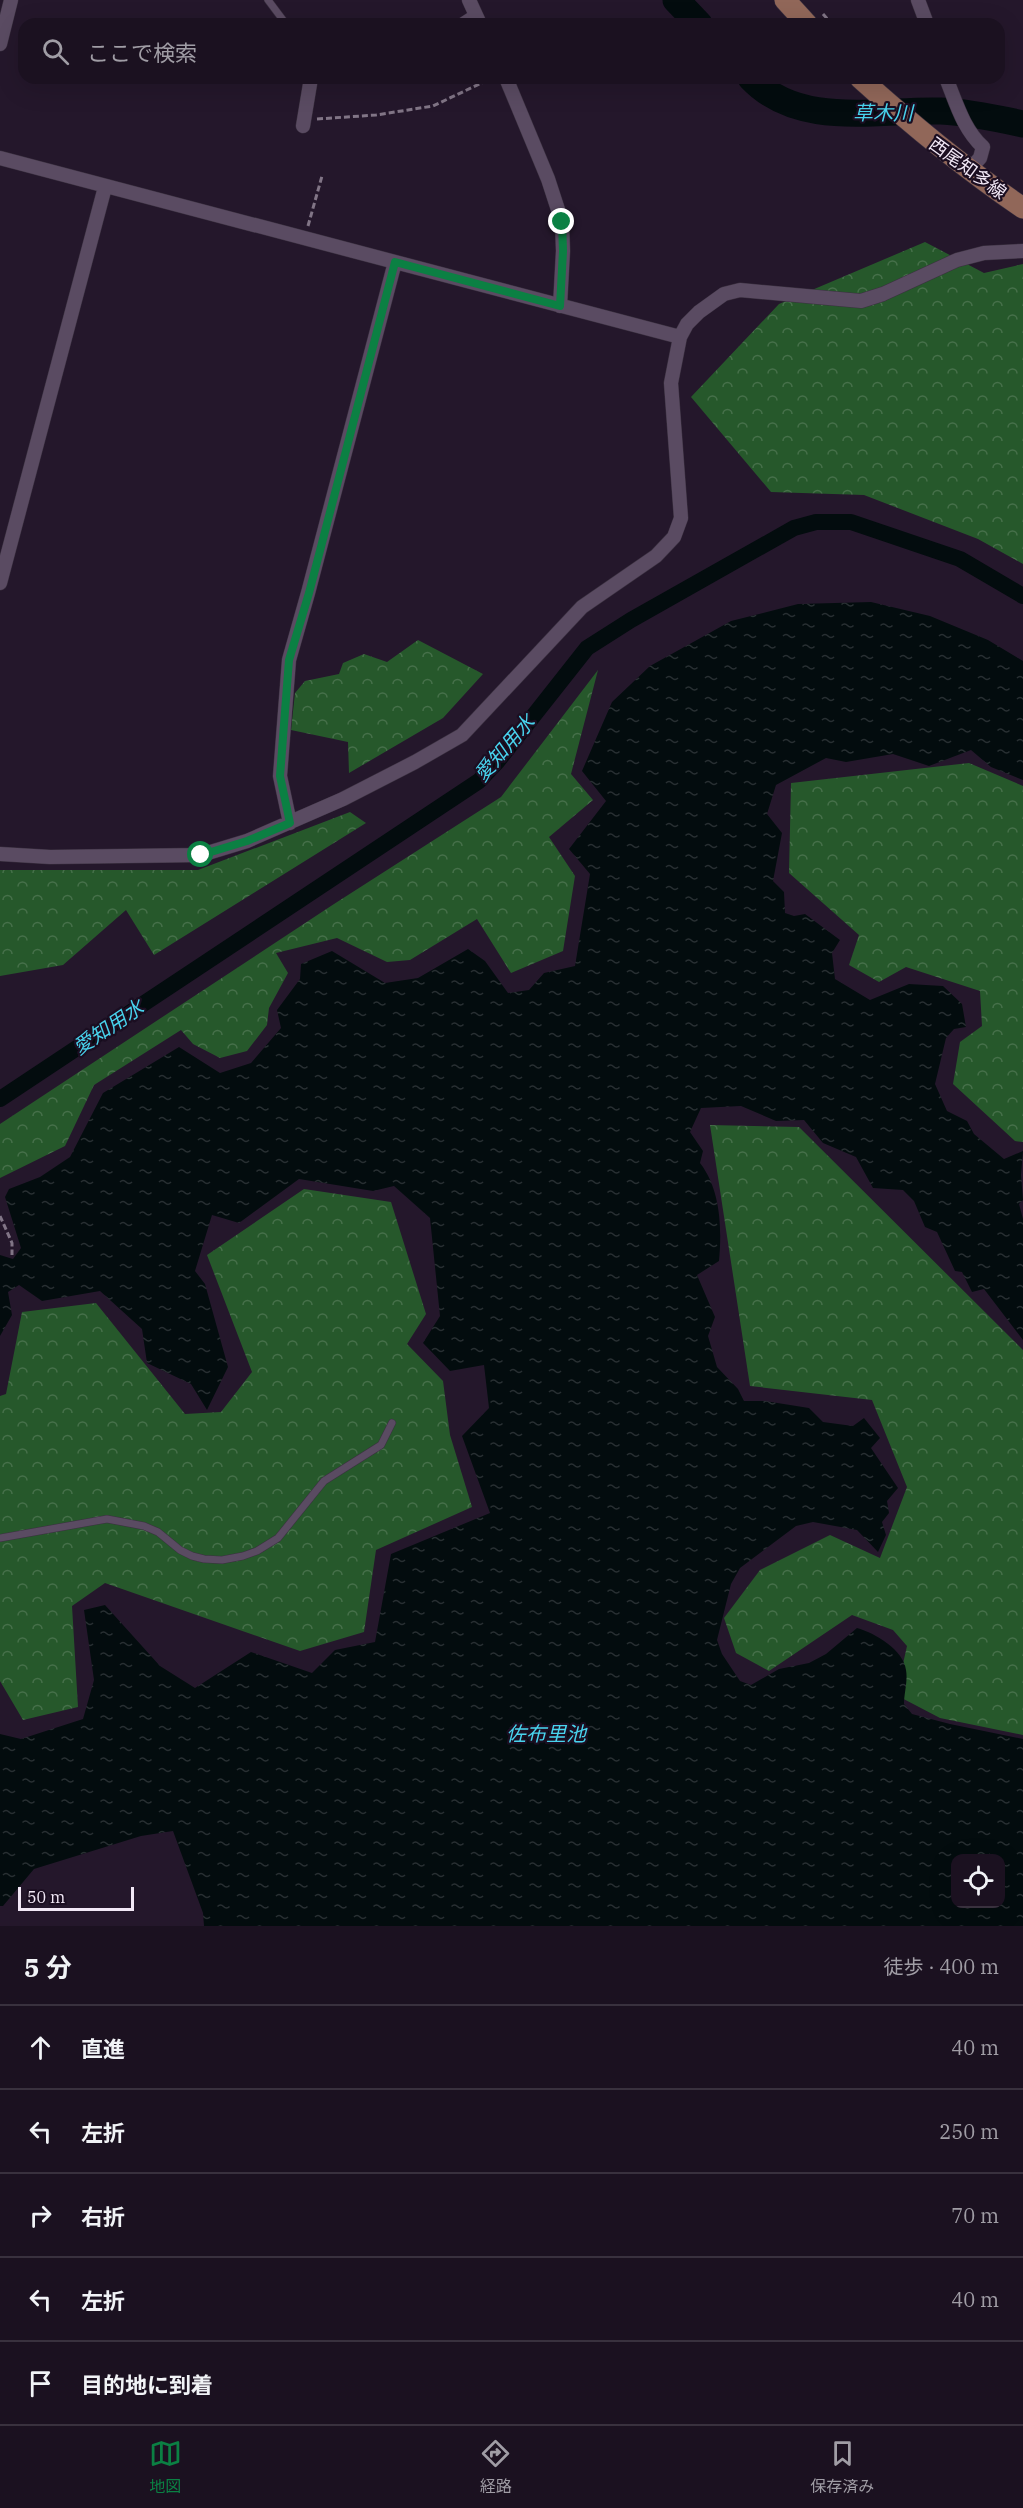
<!DOCTYPE html>
<html lang="ja">
<meta charset="utf-8">
<style>
:root{--surface:#1b1120;--page:#281f2d;--text:#f1f3f6;--muted:#a09da5;--line:#39313e;--accent:#0b8043}
body{margin:0;font-family:"IBM Plex Serif","Noto Sans JP",serif;background:var(--page);color:var(--text)}
.controls{position:absolute;right:18px;bottom:18px;display:grid;overflow:hidden;border-radius:12px;box-shadow:0 6px 24px #0002}
.controls button{width:54px;height:54px;display:grid;place-items:center;padding:0;border:0;border-bottom:2px solid var(--line);background:var(--surface);color:var(--text);font:30px sans-serif}
.scale{position:absolute;left:18px;bottom:15px;width:116px;box-sizing:border-box;padding-left:6px;border:3px solid #f2e8f6;border-top:0;font-size:16px;line-height:21px;white-space:nowrap;color:#f2e8f6;-webkit-text-stroke:4px #1b0e21;paint-order:stroke}
.stop{position:absolute;width:18px;height:18px;margin:-14px;border:4px solid #0b8043;border-radius:50%;background:#fff}
.stop.end{background:#0b8043;border-color:#fff;box-shadow:0 2px 6px #0008}
.list{margin:0;padding:0;list-style:none}
h2{display:flex;justify-content:space-between;align-items:center;height:78px;margin:0;padding:0 24px;font-size:26px}
h2 small{font-size:20px;font-weight:400;color:var(--muted)}
.list li{display:grid;grid-template-columns:39px 1fr auto;gap:18px;align-items:center;box-sizing:border-box;height:84px;padding:0 24px;border-top:2px solid var(--line)}
.list b{display:block;font-size:22px;white-space:nowrap}
.list em{font-size:20px;font-style:normal;color:var(--muted)}
.icon{flex:none;width:33px;height:33px;fill:none;stroke:currentColor;stroke-width:2;stroke-linecap:round;stroke-linejoin:round}
.map{position:relative;flex:none;width:1023px;height:1926px;overflow:hidden}
.search{position:absolute;background:var(--surface);box-shadow:0 6px 24px #0002;left:18px;right:18px;top:18px;height:66px;display:flex;align-items:center;gap:15px;box-sizing:border-box;padding:0 21px;border-radius:18px;color:var(--muted);font-size:22px}
.sheet{height:498px;background:var(--surface)}
nav{display:flex;justify-content:space-around;align-items:center;box-sizing:border-box;height:84px;border-top:2px solid var(--line);background:var(--surface);font-size:16px;color:var(--muted)}
nav a{display:grid;justify-items:center;gap:3px}
nav .on{color:var(--accent)}
.map>svg:first-child{display:block}
</style>
<div class="map">
<svg width="1023" height="1926" viewBox="0 0 1023 1926">
<defs>
<pattern id="forest-crowns" width="20" height="18" patternUnits="userSpaceOnUse" patternTransform="scale(1.5)"><rect width="20" height="18" fill="#26582b"/><path d="M2 6a3 3 0 1 1 6 0M12 15a3 3 0 1 1 6 0" fill="none" stroke="#46704a"/></pattern>
<pattern id="water-ripples" width="26" height="14" patternUnits="userSpaceOnUse" patternTransform="scale(1.5)"><rect width="26" height="14" fill="#030c0e"/><path d="M2 4q2-2 4 0t4 0M15 11q2-2 4 0t4 0" fill="none" stroke="#282f32"/></pattern>
</defs>
<rect width="100%" height="100%" fill="#24172b"/>
<path fill="url(#forest-crowns)" d="M925 242 984 273 1023 264V564L978 539 864 495 771 492 691 397 779 304Z
M418 640 483 674 443 718 349 773 348 742 291 730 295 693 305 681 339 674 343 663 364 654 387 662Z
M598 670 571 774 593 800 549 837 575 876 563 951 511 973 477 919 410 960 387 962 337 938 276 953 288 973 269 1008 267 1025 247 1051 220 1058 193 1044 181 1030 94 1085 65 1146 0 1178V1124L334 904 501 797Z
M969 763 1023 786V1142L1015 1141 953 1084 960 1042 982 1026 980 991 906 967 879 982 849 965 859 935 789 873 791 783Z
M350 812 366 823 154 955 126 910 63 965 0 976V870H198Z
M710 1125 799 1127 1023 1350V1735L940 1718 896 1695 907 1646 893 1630 852 1615 769 1671 736 1653 724 1618 760 1570 830 1535 880 1558 907 1487 872 1400 750 1386Z
M304 1189 391 1202 426 1314 407 1344 443 1381 450 1435 472 1507 376 1550 364 1632 300 1651 105 1583 72 1606 78 1707 23 1720 0 1681V1396L6 1394 22 1312 96 1303 185 1414 221 1412 252 1372 207 1255Z"/>
<path fill="url(#water-ripples)" fill-rule="evenodd" d="M871 602 930 616 988 640 1023 661V780L991 767 971 750 929 766 893 754 846 762 826 758 776 785 767 814 782 833 773 881 784 892 785 913 794 916 805 914 840 940 832 953 835 979 870 1000 909 984 943 986 962 1004 966 1027 954 1029 946 1038 935 1084 947 1111 967 1121 974 1134 1004 1159 1023 1151 1021 1175 1023 1200 1019 1204 1023 1219V1340L984 1289 972 1292 962 1272 955 1271 937 1232 925 1227 914 1201 903 1190 873 1188 856 1157 823 1143 804 1120 776 1121 741 1106 701 1108 690 1132 703 1151 700 1163C721 1190 722 1229 719 1261L697 1275 715 1317 708 1336 717 1367 738 1389 744 1401H765L809 1408 823 1422 853 1426 864 1418 880 1438 871 1448 898 1488 887 1501 889 1513 882 1522 886 1535 878 1552 857 1530 813 1522 796 1526 740 1568 731 1584 717 1640 722 1654 740 1681 751 1685 779 1669 809 1663 826 1654 857 1628C875 1633 904 1650 906 1670 908 1681 904 1694 904 1704L912 1714 950 1724 1023 1739V1926H204L203 1913 173 1831 141 1836 34 1869 3 1906H0V1734L21 1739 83 1719 94 1680 84 1610 105 1605 160 1666 195 1688 251 1652 312 1673 335 1650 375 1642 391 1554 490 1513 462 1436 489 1408 484 1365 450 1371 423 1343 440 1316 430 1218 394 1186 373 1191 299 1179 239 1223 212 1215 195 1271 205 1284 228 1367 207 1410 191 1384 147 1363 142 1329 100 1291 42 1301 19 1285 8 1292 12 1315 0 1336V1255L13 1259 21 1248 5 1197 9 1189 40 1177 70 1157 103 1093 179 1047 220 1073 251 1063 281 1028 277 1010 300 979 301 964 332 951 385 983 418 978 468 949 485 961 508 993 529 990 544 973 575 966 590 874 569 849 606 801 582 771 612 702 650 666 731 621 798 604ZM956 1858H1000V1904H956Z"/>
<g fill="none" stroke-linecap="round" stroke-linejoin="round">
<path stroke="#030c0e" stroke-width="16" d="M0 1099 479 781 497 762 587 648 631 620 794 528 816 522H851L960 559 1023 596"/>
<path stroke="#030c0e" stroke-width="27" d="M676 0 699 24
M751 78C799 129 879 109 941 111 968 112 996 118 1023 124"/>
<defs>
<path id="service" d="M268 0 286 24
M457 24 474 13
M0 1538 107 1519 144 1526 158 1532 180 1550 192 1556 204 1559 222 1560 243 1556 257 1551 278 1538 324 1481 381 1445 392 1423"/>
<path id="minor" d="M469 0 480 24
M918 0 927 24
M0 44 11 0
M506 78 548 179 562 222 563 251 560 306
M946 78C956 102 963 129 983 147L980 158 968 171
M303 126 311 78
M0 158 680 337
M0 583 105 187
M290 823 280 776 289 660 308 593 395 262
M0 854 50 857 201 855 247 841 343 799 415 762 462 735 582 607 656 556 674 537 681 518 671 383 680 337 687 324 699 312 724 294 740 290 861 301 883 294 957 260 984 253 1023 251"/>
<path id="primary" d="M785 0 807 24
M860 78C913 126 964 168 1023 208"/>
</defs>
<use href="#service" stroke="#3b3140" stroke-width="8"/>
<use href="#minor" stroke="#3b3140" stroke-width="15"/>
<use href="#primary" stroke="#3b3140" stroke-width="22"/>
<path stroke="#817586" stroke-width="3" stroke-dasharray="6 3" stroke-linecap="butt" d="M823 14 832 24
M317 119 376 115 433 106 492 78
M308 226 322 176
M0 1216 12 1243V1255"/>
<use href="#service" stroke="#5a4b62" stroke-width="7"/>
<use href="#minor" stroke="#5a4b62" stroke-width="14"/>
<use href="#primary" stroke="#916759" stroke-width="21"/>
</g>
<g fill="none" stroke-linecap="round" stroke-linejoin="round">
<path stroke="#0b8043" stroke-width="8" d="M201 855 247 841 290 823 280 776 289 660 309 593 395 262 560 306 563 251 562 222"/>
</g>
<g text-anchor="middle" dominant-baseline="central" stroke-width="4.5" stroke-linejoin="round" paint-order="stroke">
<g font-size="18" fill="#f2e8f6" stroke="#1b0e21">
<text transform="translate(968 168) rotate(36)">西尾知多線</text>
</g>
<g font-size="20" font-style="italic" fill="#48d3ed" stroke="#1b0e21">
<text x="883" y="112">草木川</text>
<text transform="translate(504 748) rotate(-49)">愛知用水</text>
<text transform="translate(108 1027) rotate(-34)">愛知用水</text>
<text x="546" y="1733">佐布里池</text>
</g>
</g>
</svg>
<div class="controls">
<button><svg class="icon" aria-label="locate" viewBox="0 0 24 24"><circle cx="12" cy="12" r="6"/><path d="M12 2v4M12 18v4M2 12h4M18 12h4"/></svg></button>
</div>
<div class="scale">50 m</div>
<div class="stop" style="left:201px;top:855px"></div>
<div class="stop end" style="left:562px;top:222px"></div>
<div class="search"><svg class="icon" aria-label="search" viewBox="0 0 24 24"><circle cx="10" cy="10" r="6"/><path d="M15 15l6 6"/></svg>ここで検索</div>
</div>
<section class="sheet">
<h2>5 分<small>徒歩 · 400 m</small></h2>
<ul class="list">
<li><svg class="icon" aria-label="ahead" viewBox="0 0 24 24"><path d="M12 20V5M6 11l6-6 6 6"/></svg><div><b>直進</b></div><em>40 m</em></li>
<li><svg class="icon" aria-label="left" viewBox="0 0 24 24"><path d="M17 20v-9H6M10 6l-5 5 5 5"/></svg><div><b>左折</b></div><em>250 m</em></li>
<li><svg class="icon" aria-label="right" viewBox="0 0 24 24"><path d="M7 20v-9h11M14 6l5 5-5 5"/></svg><div><b>右折</b></div><em>70 m</em></li>
<li><svg class="icon" aria-label="left" viewBox="0 0 24 24"><path d="M17 20v-9H6M10 6l-5 5 5 5"/></svg><div><b>左折</b></div><em>40 m</em></li>
<li><svg class="icon" aria-label="arrive" viewBox="0 0 24 24"><path d="M6 21V4h12l-3 4 3 4H6"/></svg><div><b>目的地に到着</b></div></li>
</ul>
</section>
<nav>
<a class="on"><svg class="icon" aria-label="map" viewBox="0 0 24 24"><path d="M3 6l6-2 6 2 6-2v14l-6 2-6-2-6 2zM9 4v14M15 6v14"/></svg>地図</a>
<a><svg class="icon" aria-label="directions" viewBox="0 0 24 24"><path d="M12 3l9 9-9 9-9-9zM9 14v-3h6M13 9l2 2-2 2"/></svg>経路</a>
<a><svg class="icon" aria-label="saved" viewBox="0 0 24 24"><path d="M7 4h10v16l-5-4-5 4z"/></svg>保存済み</a>
</nav>
